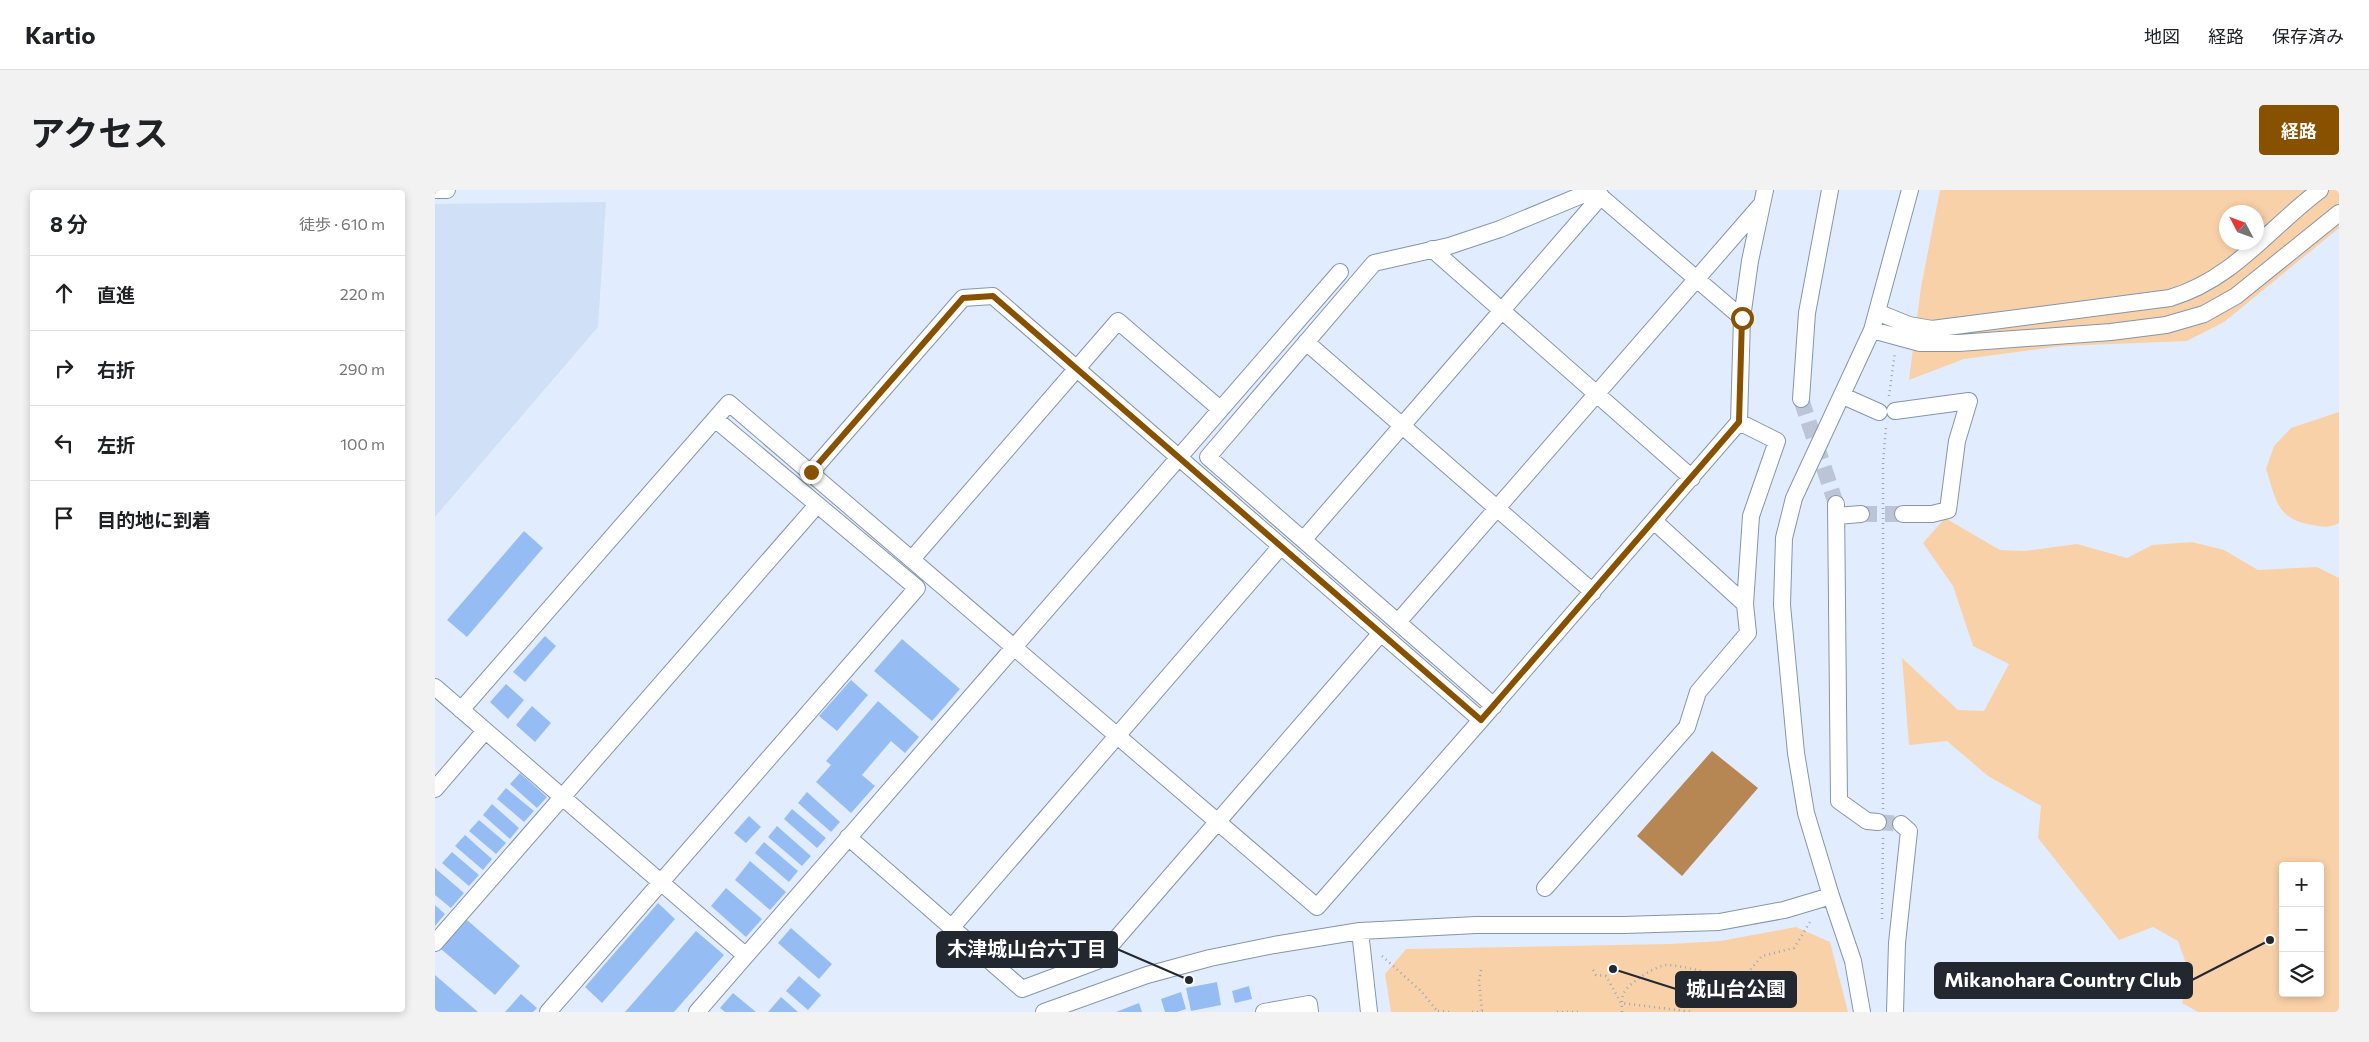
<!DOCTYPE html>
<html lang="ja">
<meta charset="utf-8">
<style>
:root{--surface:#fff;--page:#f2f2f2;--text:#202124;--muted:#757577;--line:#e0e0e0;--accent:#875100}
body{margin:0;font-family:Commissioner,"Noto Sans JP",sans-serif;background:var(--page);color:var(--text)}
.controls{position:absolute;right:15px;bottom:15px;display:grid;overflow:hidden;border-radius:5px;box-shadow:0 2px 8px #0003}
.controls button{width:45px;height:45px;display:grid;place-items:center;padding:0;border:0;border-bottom:1px solid var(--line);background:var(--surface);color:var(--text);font:25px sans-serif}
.compass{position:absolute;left:1784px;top:15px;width:45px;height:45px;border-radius:50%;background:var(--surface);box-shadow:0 2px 8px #0003;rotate:311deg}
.stop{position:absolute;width:15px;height:15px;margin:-11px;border:4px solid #875100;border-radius:50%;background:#fff}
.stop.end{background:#875100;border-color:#fff;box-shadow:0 1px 5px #0008}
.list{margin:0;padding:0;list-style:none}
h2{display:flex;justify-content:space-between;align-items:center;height:65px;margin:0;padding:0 20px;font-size:21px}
h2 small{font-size:16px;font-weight:400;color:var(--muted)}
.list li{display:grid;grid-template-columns:32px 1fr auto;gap:15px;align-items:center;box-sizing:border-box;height:75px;padding:0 20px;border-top:1px solid var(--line)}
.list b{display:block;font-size:19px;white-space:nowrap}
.list em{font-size:16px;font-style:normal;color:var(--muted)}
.icon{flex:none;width:28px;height:28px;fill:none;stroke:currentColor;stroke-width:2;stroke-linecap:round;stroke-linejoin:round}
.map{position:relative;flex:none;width:1904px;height:822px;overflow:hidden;border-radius:5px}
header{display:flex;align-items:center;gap:30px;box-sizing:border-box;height:70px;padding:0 25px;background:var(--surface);border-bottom:1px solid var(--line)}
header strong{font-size:24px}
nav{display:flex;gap:28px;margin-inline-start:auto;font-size:18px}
.intro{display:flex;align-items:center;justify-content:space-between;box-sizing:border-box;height:120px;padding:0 30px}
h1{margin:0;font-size:35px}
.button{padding:12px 22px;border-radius:5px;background:var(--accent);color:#fff;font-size:18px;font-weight:700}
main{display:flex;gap:30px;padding:0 30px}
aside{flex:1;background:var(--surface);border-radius:5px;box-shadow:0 2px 8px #0003}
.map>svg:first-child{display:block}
</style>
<header>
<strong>Kartio</strong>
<nav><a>地図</a><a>経路</a><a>保存済み</a></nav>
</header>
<div class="intro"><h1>アクセス</h1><a class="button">経路</a></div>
<main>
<aside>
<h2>8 分<small>徒歩 · 610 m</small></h2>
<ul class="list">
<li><svg class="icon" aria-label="ahead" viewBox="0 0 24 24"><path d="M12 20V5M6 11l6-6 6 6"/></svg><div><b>直進</b></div><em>220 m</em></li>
<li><svg class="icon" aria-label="right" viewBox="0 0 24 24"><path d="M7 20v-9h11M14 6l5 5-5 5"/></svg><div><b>右折</b></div><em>290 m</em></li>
<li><svg class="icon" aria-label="left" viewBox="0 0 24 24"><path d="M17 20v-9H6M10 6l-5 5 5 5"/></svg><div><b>左折</b></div><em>100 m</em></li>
<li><svg class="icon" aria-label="arrive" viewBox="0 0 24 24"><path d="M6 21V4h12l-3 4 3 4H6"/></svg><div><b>目的地に到着</b></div></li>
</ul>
</aside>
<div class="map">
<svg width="1904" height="822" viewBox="0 0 1904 822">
<rect width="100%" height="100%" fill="#e1edff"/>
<path fill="#d0e0f7" d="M171 12 163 137 0 327V14Z"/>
<path fill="#f9d1a8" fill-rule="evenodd" d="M1505 0H1904V38L1789 132 1752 151 1628 156 1529 169 1474 190 1486 97ZM1792 22H1822V52H1792Z
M1904 222V333C1894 338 1889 337 1878 335 1842 330 1841 310 1831 279L1839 256 1856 238Z
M1510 328 1565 360 1589 361 1642 354 1692 368 1717 355 1757 352 1789 360 1823 380 1882 377 1904 388V822H1763L1747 813 1755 785 1743 751 1718 737 1684 750 1603 648 1606 616 1553 586 1512 551 1474 555 1467 468 1523 520 1549 521 1574 474 1538 456 1518 396 1488 353ZM1848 676H1885V803H1848Z
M1361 737 1395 752 1413 822H956L950 784 971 759 1236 754 1285 751Z"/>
<path fill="#b68653" d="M1277 561 1323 598 1247 686 1202 646Z"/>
<path fill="#95bdf4" d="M89 341 108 358 32 447 12 430Z
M110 446 121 456 90 492 78 482Z
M467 449 525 499 497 531 439 481Z
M416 490 433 505 402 541 384 526Z
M71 494 89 510 73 529 55 512Z
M443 511 484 547 470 563 456 551 427 585 440 596 416 623 381 592 396 575 391 571Z
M97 516 116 533 100 552 81 535Z
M85 583 112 607 102 618 75 594Z
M71 598 99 621 89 632 62 609Z
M372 602 405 632 396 642 363 613Z
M57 614 84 638 75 649 48 625Z
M357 619 391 648 382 658 349 629Z
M314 626 326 637 311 653 299 643Z
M44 630 71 653 61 664 34 641Z
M342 636 376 666 367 676 333 647Z
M30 645 57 669 48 680 20 656Z
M329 652 363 681 354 692 320 663Z
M17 662 44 685 34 696 7 673Z
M315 671 351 702 335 720 300 690Z
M0 678 29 703 16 718 0 705Z
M291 698 327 729 311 747 276 716Z
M223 713 240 729 167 813 150 797Z
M0 715 10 724 0 736Z
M32 730 85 776 60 805 6 759Z
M356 738 397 774 384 789 343 753Z
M261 741 289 765 239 822H190Z
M0 785 43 822H2L0 820Z
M364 786 386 805 373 820 351 801Z
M782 792 786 815 756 821 751 798Z
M814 796 817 809 800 813 797 801Z
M746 802 751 819 742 822H730L726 809Z
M298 803 321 822H290L285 818Z
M86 804 102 818 98 822H70Z
M346 807 363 822H333Z
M704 813 707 822H681Z"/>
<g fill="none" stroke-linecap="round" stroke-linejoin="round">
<path stroke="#bbc5d6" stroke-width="16" stroke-dasharray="16 8" stroke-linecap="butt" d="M1366 209 1401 314
M1426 324H1468
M1443 632 1466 634"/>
<defs>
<path id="minor" d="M0 0H12
M1158 0 1307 128
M997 59 1257 288
M1442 122 1474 135 1497 139 1735 108C1799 89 1834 38 1885 0
M1437 140 1485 153H1524L1676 142 1731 135 1769 124 1801 106 1904 23
M871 152 1158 402
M1408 206 1444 222
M1366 209 1372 123 1395 0
M1460 221 1534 211 1522 251 1513 320 1497 324H1468
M376 282 528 108 558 106 1046 530
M1401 314 1404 611 1432 631 1443 632
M1401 326 1426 324
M1219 331 1310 414 1316 326 1342 251 1304 232
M869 349 1166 6
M477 369 683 131 785 219
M963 432 1325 16
M0 497 310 765
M1059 516 773 267 939 73 1014 56 1065 39 1159 0
M26 520 294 213 882 717 1046 530 1304 232 1307 128 1315 71 1330 0
M0 599 50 541
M413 647 587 799 662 771 946 443
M1110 698 1252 537 1263 502 1313 443 1310 414
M517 737 846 356
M925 741 934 822
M0 753 382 315
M113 822 482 398 280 229
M262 822 905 82
M609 822 712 785 775 768 839 755 925 741 1041 735H1189L1284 732 1349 720 1396 706
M829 822 874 814 875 822
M1427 822 1418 771 1396 706 1371 623 1361 563 1347 415 1349 348 1359 308 1437 140 1475 0
M1460 822 1462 753 1474 641 1466 634"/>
</defs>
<use href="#minor" stroke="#8695a9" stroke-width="18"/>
<path stroke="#9ca5b4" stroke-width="2.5" stroke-dasharray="1 4" stroke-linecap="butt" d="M1454 206 1460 162
M1448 619V273L1451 237
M1447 729 1448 647
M947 766 986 801 1003 822
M1046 780 1044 791 1047 821
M1158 780 1161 785 1171 786 1186 813 1258 822
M1003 821 1014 822
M1037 822H1049
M1122 822H1143
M1187 822C1187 815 1186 809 1189 803 1193 793 1223 774 1233 775 1260 777 1281 788 1309 787L1327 766 1359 758 1375 732"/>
<use href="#minor" stroke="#fff" stroke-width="16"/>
</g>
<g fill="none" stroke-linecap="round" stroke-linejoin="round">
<path stroke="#875100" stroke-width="6" d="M376 282 528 108 558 106 1046 530 1304 232 1307 128"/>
</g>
<path fill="none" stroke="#222730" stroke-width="2" d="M754 790L682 759M1835 750L1757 790M1178 779L1241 799"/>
<g fill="#222730" stroke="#fff" stroke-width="2">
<circle cx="754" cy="790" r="5"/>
<circle cx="1835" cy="750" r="5"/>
<circle cx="1178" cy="779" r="5"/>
</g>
<g fill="#222730" stroke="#222730" stroke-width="2">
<rect x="502" y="742" width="180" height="35" rx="5"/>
<rect x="1500" y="773" width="257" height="35" rx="5"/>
<rect x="1241" y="782" width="120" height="35" rx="5"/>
</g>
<g font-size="20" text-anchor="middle" font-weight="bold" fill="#fff">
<text x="592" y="766">木津城山台六丁目</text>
<text x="1628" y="797">Mikanohara Country Club</text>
<text x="1301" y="806">城山台公園</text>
</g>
</svg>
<div class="controls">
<button>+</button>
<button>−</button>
<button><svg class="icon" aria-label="layers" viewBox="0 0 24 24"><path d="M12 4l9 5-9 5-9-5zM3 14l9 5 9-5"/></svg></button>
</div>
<svg class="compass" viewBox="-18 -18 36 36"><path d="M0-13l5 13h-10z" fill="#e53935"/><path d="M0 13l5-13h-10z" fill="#757577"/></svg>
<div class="stop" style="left:1307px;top:128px"></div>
<div class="stop end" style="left:376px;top:282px"></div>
</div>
</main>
